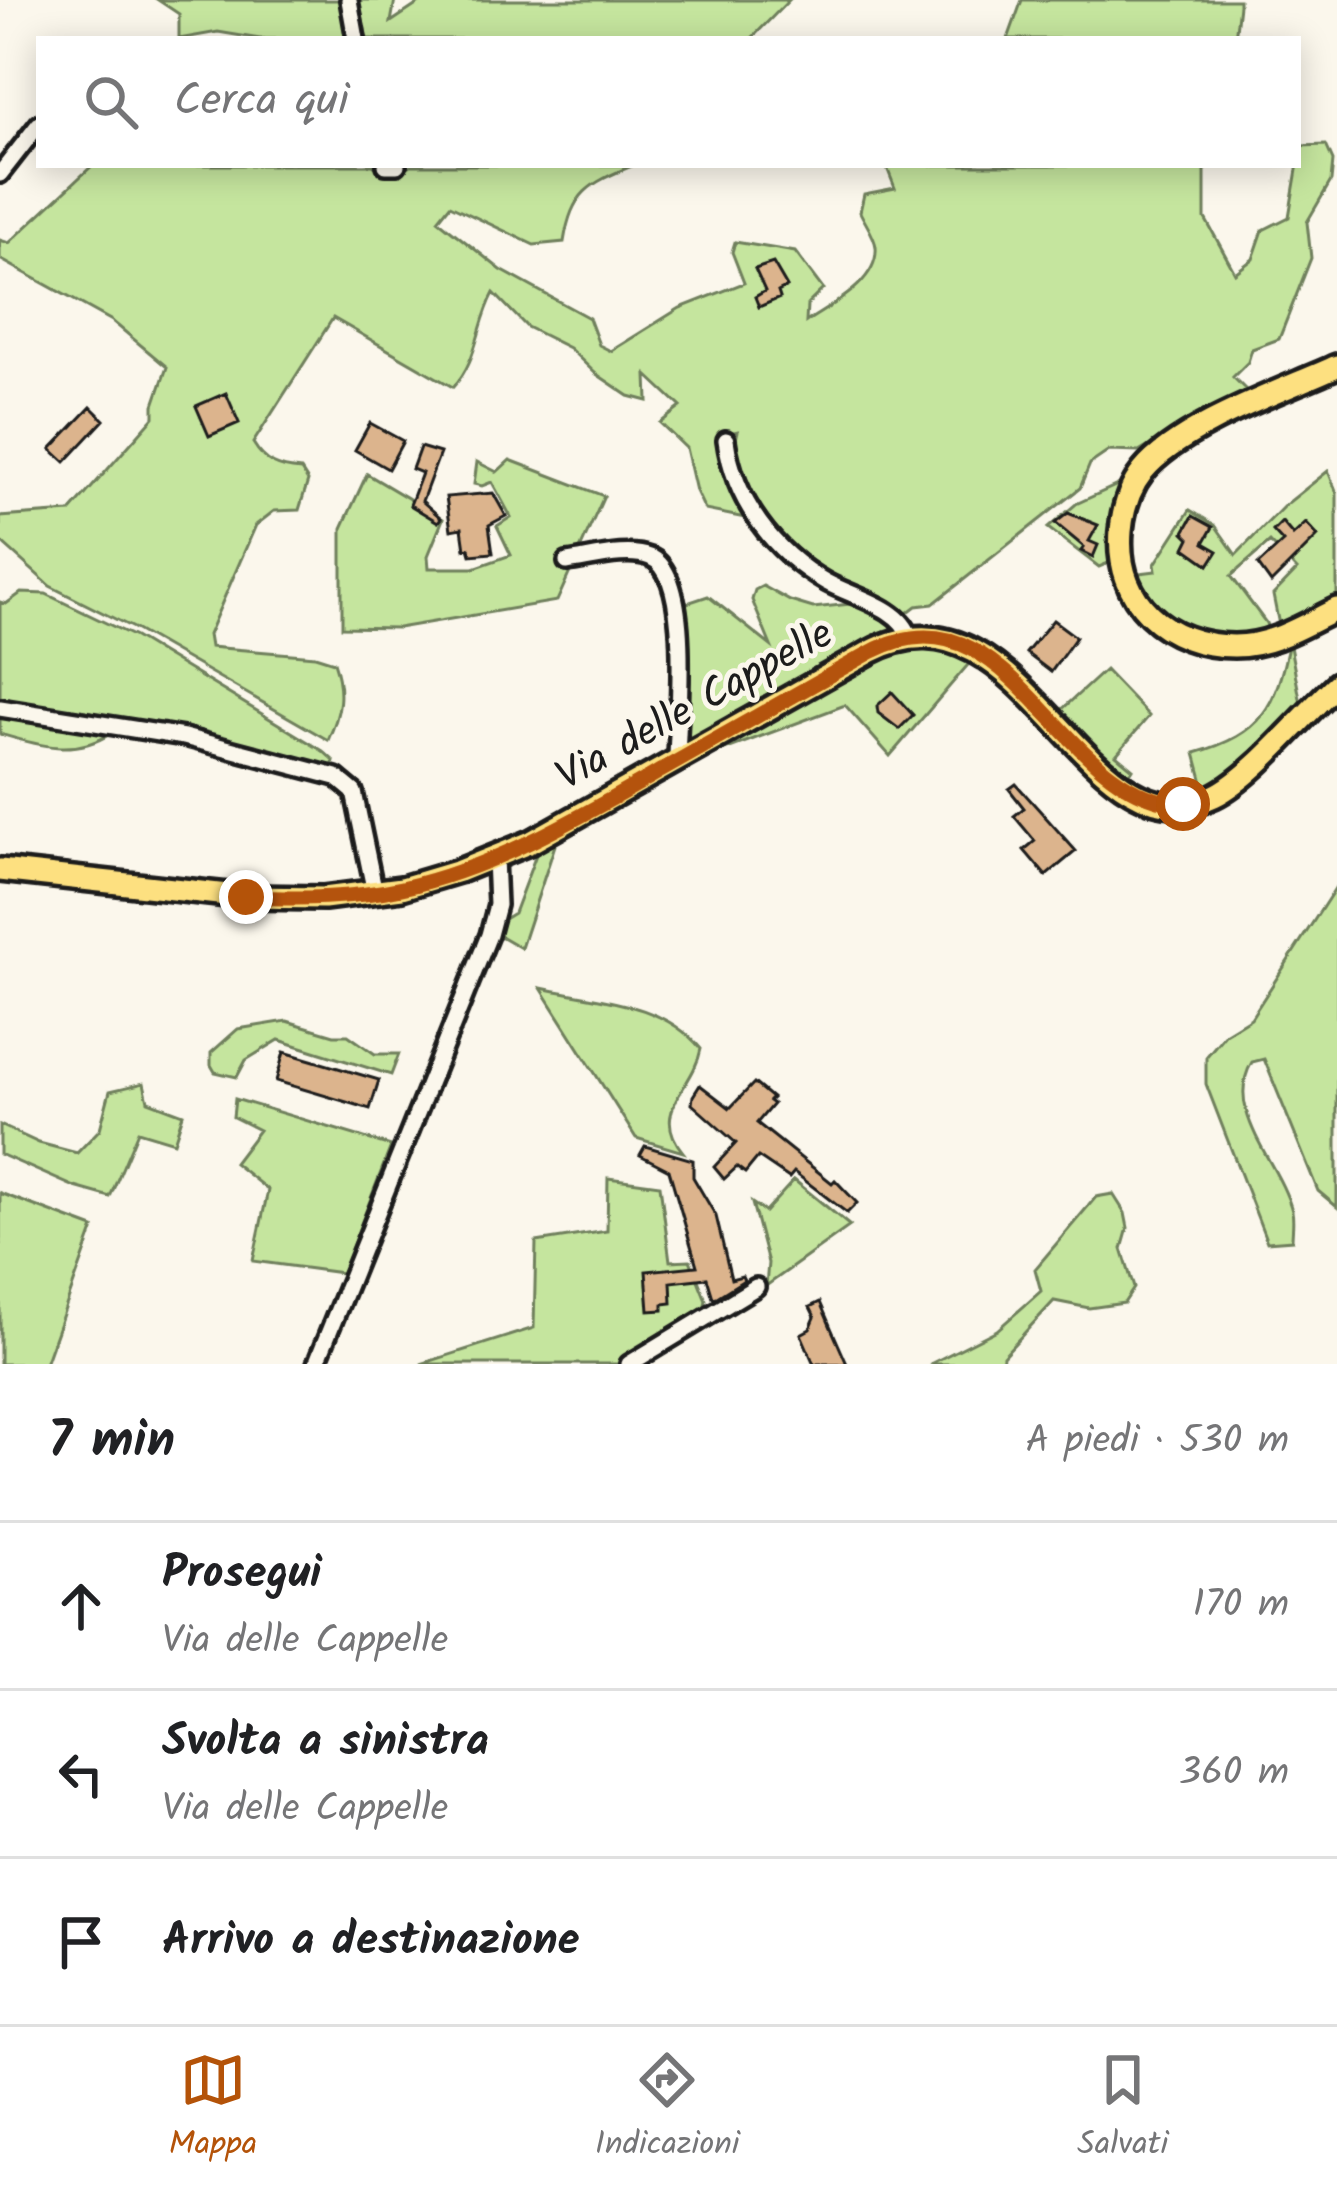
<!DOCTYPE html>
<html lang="it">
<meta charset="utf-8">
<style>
:root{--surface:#fff;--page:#f2f2f2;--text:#202124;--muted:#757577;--line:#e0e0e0;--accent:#b45309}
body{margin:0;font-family:Kalam,sans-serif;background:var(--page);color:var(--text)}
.stop{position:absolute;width:36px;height:36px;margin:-27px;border:9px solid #b45309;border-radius:50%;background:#fff}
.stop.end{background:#b45309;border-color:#fff;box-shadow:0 3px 12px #0008}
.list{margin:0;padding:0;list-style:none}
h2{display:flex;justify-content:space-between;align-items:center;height:156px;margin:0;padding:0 48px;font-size:51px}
h2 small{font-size:39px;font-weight:400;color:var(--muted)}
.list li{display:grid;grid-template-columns:78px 1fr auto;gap:36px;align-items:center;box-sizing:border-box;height:168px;padding:0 48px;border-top:3px solid var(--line)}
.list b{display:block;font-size:45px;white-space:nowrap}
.list p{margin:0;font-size:39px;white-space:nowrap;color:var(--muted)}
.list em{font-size:39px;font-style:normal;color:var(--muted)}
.icon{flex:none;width:66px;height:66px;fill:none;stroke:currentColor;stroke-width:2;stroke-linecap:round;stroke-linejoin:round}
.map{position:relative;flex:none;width:1337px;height:1364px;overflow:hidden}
.search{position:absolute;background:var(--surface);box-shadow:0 6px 30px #0003;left:36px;right:36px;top:36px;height:132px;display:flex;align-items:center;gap:30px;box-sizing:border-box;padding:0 42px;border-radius:0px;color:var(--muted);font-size:45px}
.sheet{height:660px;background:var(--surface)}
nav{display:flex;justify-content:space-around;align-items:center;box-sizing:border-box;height:168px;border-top:3px solid var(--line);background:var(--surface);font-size:33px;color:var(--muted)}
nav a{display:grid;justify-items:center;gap:6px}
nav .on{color:var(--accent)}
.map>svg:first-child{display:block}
</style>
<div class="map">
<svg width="1337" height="1364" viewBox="0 0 1337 1364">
<rect width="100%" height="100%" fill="#fbf7ec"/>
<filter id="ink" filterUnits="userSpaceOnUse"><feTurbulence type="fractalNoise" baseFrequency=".00833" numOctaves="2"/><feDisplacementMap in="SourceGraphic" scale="24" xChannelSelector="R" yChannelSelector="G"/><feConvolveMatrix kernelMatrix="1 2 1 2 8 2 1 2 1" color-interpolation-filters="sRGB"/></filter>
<g filter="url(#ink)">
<path fill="#c5e59e" stroke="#70805d" stroke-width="3" d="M158 0H341L347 39H260L218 32 179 39V14Z
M359 0H395L391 22 424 0H789L751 39H367Z
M1022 0H1239V5L1235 39H1008Z
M1326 145 1333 161 1331 181 1307 222 1311 258 1279 339 1252 349 1248 362 1233 377 1249 393 1173 431 1139 452 1109 451 1090 464 1080 488 933 604 916 606 903 616C832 578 782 562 746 485 737 465 731 453 738 431L721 435C719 469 730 492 750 519L705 510 696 491 686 448 660 423 681 407 647 375 648 401 629 396 595 373 569 348 527 327 494 293C477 324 478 361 453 387L333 318 253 443C265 463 278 468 301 470L308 481 299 510 274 511 256 525 208 635 210 647 315 656 334 662C344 691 341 712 328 740L133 628 50 586 0 541V517L70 512 154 417V405L167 367 112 321 0 259V240L9 243 93 165H373C386 176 398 177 411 165H634C588 184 572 192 564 242L534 245 450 205 438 220 501 270 589 318 599 345 611 351 680 308 744 283 732 252 735 242 795 252 823 289 807 305 806 322C831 305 879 282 876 247 875 236 865 223 860 212L864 194 895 188 886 165H1205V218L1235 273 1253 259 1263 230 1289 217 1301 146Z
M510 460 604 496 557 601 398 628 342 627V528L367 474 443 519 428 556 429 568H474L511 555 497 526 511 517 492 482 482 486 474 484 477 462 497 472Z
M1328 471 1337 493V603L1280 630 1273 595 1297 570 1270 542 1231 576 1266 623 1269 634C1234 643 1182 639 1155 612 1147 604 1141 588 1135 578L1140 573 1156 571 1155 564 1190 510 1215 525 1236 555 1284 506Z
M1122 483 1111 529V562L1099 567 1048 528 1076 504Z
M763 586 790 601 813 608 860 603 898 621 885 633 689 744 685 738 684 604 708 596 771 646 752 600 755 590Z
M21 593 46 594 135 637 323 751 334 761 332 767 143 723 0 702V602L6 604Z
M1289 641 1302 709 1244 765 1205 790 1195 753C1262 734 1276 707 1289 641Z
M915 647 973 659 890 756 845 705 711 755 881 659Z
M1105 670 1149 716 1116 755 1133 769 1128 777 1115 770 1058 713Z
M0 714 110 734C74 757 37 745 0 734Z
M556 842 521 948 497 934 501 921 514 913 537 852Z
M1337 885V1207L1318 1191 1264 1059 1252 1062C1223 1112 1279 1161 1292 1211 1294 1220 1292 1231 1292 1240L1267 1242 1206 1084V1057L1225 1034 1251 1018Z
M541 988C597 1000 663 1002 701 1049 693 1090 649 1110 683 1152L636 1138Z
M287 1021 334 1035H348L375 1054H399L391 1075 279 1040 246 1060 237 1077 215 1072 211 1065V1053L238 1029Z
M144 1083 148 1101 183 1114 174 1142 138 1131 110 1197 75 1187 0 1154V1125L39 1143 77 1153 100 1129 110 1091Z
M235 1099 391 1146 342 1273 253 1261 268 1190 234 1163 259 1130 233 1117Z
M608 1178 660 1185 670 1261 690 1260 706 1300 703 1314 620 1364H421L534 1328 536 1242 607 1231Z
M794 1180 850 1226 766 1286 768 1263 752 1203 765 1212Z
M0 1193 94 1228 45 1364H0Z
M1113 1194 1125 1213 1128 1228 1122 1249 1134 1288 1124 1303 1089 1308 1054 1301 1003 1356 1002 1364H930L997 1330 1041 1291 1035 1269 1096 1197Z"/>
<path fill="#dcb48d" stroke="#1c1c1c" stroke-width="3" d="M773 263 787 287 778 292 780 298 759 307 755 297 765 291 755 269Z
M226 393 239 423 209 436 196 406Z
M91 407 104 420 65 462 51 449Z
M370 423 403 441 388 469 355 450Z
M420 447 440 453 422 501 441 518 438 522 410 505 422 473 412 469Z
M493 493 506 516 489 525 493 553 471 555 469 548 465 549 462 528 451 530 446 497Z
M1068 513 1098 525 1089 541 1098 545 1093 557 1081 551 1084 547 1055 523Z
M1193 516 1213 527 1204 543 1218 551 1209 565 1185 548 1190 538 1184 532Z
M1282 522 1293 535 1306 523 1318 536 1271 583 1258 565 1283 542 1273 531Z
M1053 620 1076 637 1051 672 1026 653Z
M892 692 913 715 899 729 878 713 877 706Z
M1016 784 1076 851 1046 876 1024 850 1035 841 1014 816 1024 808 1009 789Z
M284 1052 379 1080 370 1109 276 1081Z
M754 1083 772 1098 769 1101 773 1104 757 1123 832 1183 835 1180 857 1203 847 1213 794 1172 789 1178 758 1157 745 1173 737 1167 724 1179 714 1167 736 1143 692 1104 693 1096 700 1085 730 1108Z
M645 1146 693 1160V1177L716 1216 731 1279 742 1276 744 1280 717 1297 713 1298 707 1278 671 1282 672 1303 663 1304V1310L649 1311 646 1271 697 1266 669 1170 640 1155Z
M820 1302 832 1330 847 1364H814L801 1334 810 1329 815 1317 810 1307Z"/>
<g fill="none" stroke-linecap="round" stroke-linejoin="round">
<defs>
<path id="minor" d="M349 0 356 39
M386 165H397
M0 174 39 124
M726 440C734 500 773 552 826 582 853 597 902 607 910 638
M567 562C591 559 627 548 650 557 694 574 677 721 677 762
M0 708 184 737 336 777 354 792 375 893
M316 1364 489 935 497 905 495 858
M629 1364 756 1287"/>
<path id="major" d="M1337 366C1282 391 1180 426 1143 471 1130 487 1123 510 1121 531 1115 601 1166 646 1234 646 1272 646 1304 625 1337 609
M0 870 246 897 324 898 402 888 459 871 531 842 870 652C1023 571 1084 859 1214 796 1253 777 1303 715 1337 684"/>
</defs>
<use href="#minor" stroke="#1c1c1c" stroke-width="24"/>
<use href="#major" stroke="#1c1c1c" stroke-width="30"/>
<use href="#minor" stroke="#fbf7ec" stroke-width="15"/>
<use href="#major" stroke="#fde080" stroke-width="21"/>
</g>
</g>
<g fill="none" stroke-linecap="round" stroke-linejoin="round" filter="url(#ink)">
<path stroke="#b45309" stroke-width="15" d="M246 897C299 899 351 899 402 888 496 867 580 817 662 770 731 731 801 691 871 652 1010 578 1059 800 1183 804"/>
</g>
<g text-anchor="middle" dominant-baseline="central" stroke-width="10" stroke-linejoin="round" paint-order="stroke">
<g font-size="42" fill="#1c1c1c" stroke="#fbf7ec">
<text transform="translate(695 706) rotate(-29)">Via delle Cappelle</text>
</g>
</g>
</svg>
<div class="stop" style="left:1183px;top:804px"></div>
<div class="stop end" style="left:246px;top:897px"></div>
<div class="search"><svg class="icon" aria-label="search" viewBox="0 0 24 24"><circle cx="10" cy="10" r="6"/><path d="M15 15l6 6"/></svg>Cerca qui</div>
</div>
<section class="sheet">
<h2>7 min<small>A piedi · 530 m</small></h2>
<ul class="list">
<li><svg class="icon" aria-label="ahead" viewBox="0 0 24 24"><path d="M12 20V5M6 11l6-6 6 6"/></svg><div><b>Prosegui</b><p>Via delle Cappelle</p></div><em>170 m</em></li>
<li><svg class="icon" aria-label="left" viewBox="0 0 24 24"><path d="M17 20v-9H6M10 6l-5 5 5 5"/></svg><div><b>Svolta a sinistra</b><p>Via delle Cappelle</p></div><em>360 m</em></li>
<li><svg class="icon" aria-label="arrive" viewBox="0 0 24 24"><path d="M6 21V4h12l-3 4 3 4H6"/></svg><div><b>Arrivo a destinazione</b></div></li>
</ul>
</section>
<nav>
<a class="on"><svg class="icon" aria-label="map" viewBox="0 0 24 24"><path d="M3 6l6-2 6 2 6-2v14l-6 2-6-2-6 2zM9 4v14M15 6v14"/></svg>Mappa</a>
<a><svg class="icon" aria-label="directions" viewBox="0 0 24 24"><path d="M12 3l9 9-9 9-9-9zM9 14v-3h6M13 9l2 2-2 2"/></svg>Indicazioni</a>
<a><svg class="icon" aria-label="saved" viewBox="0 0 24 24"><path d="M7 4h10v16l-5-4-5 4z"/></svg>Salvati</a>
</nav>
